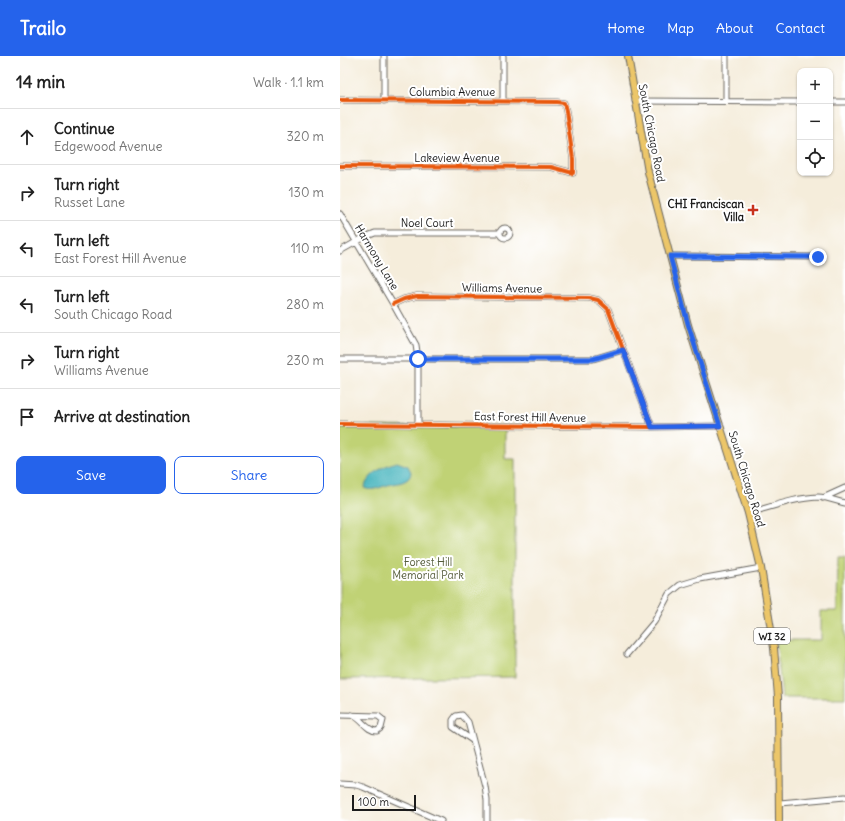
<!DOCTYPE html>
<meta charset="utf-8">
<style>
:root{--surface:#fff;--page:#f2f2f2;--text:#222;--muted:#767676;--line:#e0e0e0;--accent:#2563eb}
body{margin:0;font-family:Delius,sans-serif;background:var(--page);color:var(--text)}
.controls{position:absolute;right:12px;top:12px;display:grid;overflow:hidden;border-radius:8px;box-shadow:0 1px 3px #0004}
.controls button{width:36px;height:36px;display:grid;place-items:center;padding:0;border:0;border-bottom:1px solid var(--line);background:var(--surface);color:var(--text);font:20px sans-serif}
.scale{position:absolute;left:12px;bottom:10px;width:64px;box-sizing:border-box;padding-left:4px;border:2px solid #1c1c1c;border-top:0;font-size:11px;line-height:14px;white-space:nowrap;color:#1c1c1c;-webkit-text-stroke:3px #fff;paint-order:stroke}
.stop{position:absolute;width:12px;height:12px;margin:-9px;border:3px solid #2563eb;border-radius:50%;background:#fff}
.stop.end{background:#2563eb;border-color:#fff;box-shadow:0 1px 4px #0008}
.list{margin:0;padding:0;list-style:none}
h2{display:flex;justify-content:space-between;align-items:center;height:52px;margin:0;padding:0 16px;font-size:17px}
h2 small{font-size:13px;font-weight:400;color:var(--muted)}
.list li{display:grid;grid-template-columns:26px 1fr auto;gap:12px;align-items:center;box-sizing:border-box;height:56px;padding:0 16px;border-top:1px solid var(--line)}
.list b{display:block;font-size:15px;white-space:nowrap}
.list p{margin:0;font-size:13px;white-space:nowrap;color:var(--muted)}
.list em{font-size:13px;font-style:normal;color:var(--muted)}
.actions{display:flex;gap:8px;padding:12px 16px}
.actions a{flex:1;padding:9px 0;border:1px solid var(--accent);border-radius:8px;text-align:center;font-size:14px;color:var(--accent)}
.actions .main{background:var(--accent);color:#fff}
.icon{flex:none;width:22px;height:22px;fill:none;stroke:currentColor;stroke-width:2;stroke-linecap:round;stroke-linejoin:round}
.map{position:relative;flex:none;width:505px;height:765px;overflow:hidden}
header{display:flex;align-items:center;gap:24px;box-sizing:border-box;height:56px;padding:0 20px;background:var(--accent);color:#fff}
header strong{font-size:19px}
nav{display:flex;gap:22px;margin-inline-start:auto;font-size:14px}
main{display:flex}
aside{flex:1;background:var(--surface)}
.map>svg:first-child{display:block}
</style>
<header>
<strong>Trailo</strong>
<nav><a>Home</a><a>Map</a><a>About</a><a>Contact</a></nav>
</header>
<main>
<aside>
<h2>14 min<small>Walk · 1.1 km</small></h2>
<ul class="list">
<li><svg class="icon" aria-label="ahead" viewBox="0 0 24 24"><path d="M12 20V5M6 11l6-6 6 6"/></svg><div><b>Continue</b><p>Edgewood Avenue</p></div><em>320 m</em></li>
<li><svg class="icon" aria-label="right" viewBox="0 0 24 24"><path d="M7 20v-9h11M14 6l5 5-5 5"/></svg><div><b>Turn right</b><p>Russet Lane</p></div><em>130 m</em></li>
<li><svg class="icon" aria-label="left" viewBox="0 0 24 24"><path d="M17 20v-9H6M10 6l-5 5 5 5"/></svg><div><b>Turn left</b><p>East Forest Hill Avenue</p></div><em>110 m</em></li>
<li><svg class="icon" aria-label="left" viewBox="0 0 24 24"><path d="M17 20v-9H6M10 6l-5 5 5 5"/></svg><div><b>Turn left</b><p>South Chicago Road</p></div><em>280 m</em></li>
<li><svg class="icon" aria-label="right" viewBox="0 0 24 24"><path d="M7 20v-9h11M14 6l5 5-5 5"/></svg><div><b>Turn right</b><p>Williams Avenue</p></div><em>230 m</em></li>
<li><svg class="icon" aria-label="arrive" viewBox="0 0 24 24"><path d="M6 21V4h12l-3 4 3 4H6"/></svg><div><b>Arrive at destination</b></div></li>
</ul>
<div class="actions"><a class="main">Save</a><a>Share</a></div>
</aside>
<div class="map">
<svg width="505" height="765" viewBox="0 0 505 765">
<rect width="100%" height="100%" fill="#fff"/>
<filter id="ink" filterUnits="userSpaceOnUse"><feTurbulence type="fractalNoise" baseFrequency=".025" numOctaves="2"/><feDisplacementMap in="SourceGraphic" scale="8" xChannelSelector="R" yChannelSelector="G"/><feConvolveMatrix kernelMatrix="1 2 1 2 8 2 1 2 1" color-interpolation-filters="sRGB"/></filter>
<filter id="wash" filterUnits="userSpaceOnUse"><feTurbulence type="fractalNoise" baseFrequency=".012" numOctaves="4" result="noise"/><feDisplacementMap in="SourceGraphic" scale="16" xChannelSelector="R" yChannelSelector="G"/><feGaussianBlur stdDeviation="0.9" result="paint"/><feColorMatrix in="noise" values="0 0 0 0 0 0 0 0 0 0 0 0 0 0 0 0 0 1.4 0 .05"/><feComposite in="paint" operator="in"/></filter>
<g filter="url(#wash)">
<rect width="100%" height="100%" fill="#f5eddb"/>
<path fill="#c0d275" stroke="#6e7748" d="M0 370 165 371V403H175V621L0 623Z
M498 501H505V642H442L436 584H481V555H497Z"/>
<path fill="#44b4bd" stroke="#30686c" d="M57 406 68 410 71 416C71 427 56 427 48 429 40 431 32 436 24 432 28 419 44 409 57 406Z"/>
</g>
<g filter="url(#ink)">
<g fill="none" stroke-linecap="round" stroke-linejoin="round">
<defs>
<path id="minor" d="M0 44 217 46 224 47 226 55 233 103V117L211 111 0 110
M44 45V0
M163 45V0
M295 45 460 46
M386 45V0
M490 46H505
M0 158 53 248 76 289 78 303V369
M160 177a5 5 0 1 1 10 0a5 5 0 1 1-10 0Z
M0 195 25 181 35 177H160
M330 200 477 201
M53 248 64 243 77 240 249 242 258 244 268 253 312 371
M0 303H253L283 294
M0 368 312 371 380 370
M483 442 505 432
M408 457C431 451 454 442 478 441 487 441 496 445 505 447
M287 598 314 566 329 538 340 529 360 523 421 512
M0 659 38 660 43 664 41 672 37 675C26 675 22 662 12 659
M132 684 113 671V664L116 660 122 659 128 666 145 730 147 744V765
M0 728 16 729 23 731 101 765
M440 747 505 741"/>
<path id="major" d="M288 0 308 116 348 269 408 457 421 512 434 592 438 641 439 765"/>
</defs>
<use href="#minor" stroke="#68655f" stroke-width="7"/>
<use href="#major" stroke="#68655f" stroke-width="8"/>
<use href="#minor" stroke="#fff" stroke-width="5"/>
<use href="#major" stroke="#ecc669" stroke-width="6"/>
<defs>
<path id="cycleway" d="M0 44 217 46 224 47 226 55 233 103V117L211 111 0 110
M53 248 64 243 77 240 249 242 258 244 268 253 312 371
M0 368 312 371 380 370"/>
</defs>
<use href="#cycleway" stroke="#fff" stroke-width="6"/>
<use href="#cycleway" stroke="#e8590c" stroke-width="4"/>
</g>
</g>
<g fill="none" stroke-linecap="round" stroke-linejoin="round" filter="url(#ink)">
<path stroke="#2563eb" stroke-width="5" d="M78 303H253L283 294 312 371 380 370 348 268 330 200 478 201"/>
</g>
<path fill="#c8321e" stroke="#fff" stroke-width="1.5" d="M411 148h4v4h4v4h-4v4h-4v-4h-4v-4h4z"/>
<g text-anchor="middle" dominant-baseline="central" stroke-width="4" stroke-linejoin="round" paint-order="stroke">
<rect fill="#fff" stroke="#606060" stroke-width="1" x="414" y="572" width="36" height="16" rx="3"/>
<g font-size="10" font-weight="bold" fill="#1c1c1c">
<text x="432" y="580">WI 32</text>
</g>
<g font-size="11" fill="#1c1c1c" stroke="#fff">
<text x="112" y="36">Columbia Avenue</text>
<text transform="translate(312 77) rotate(79)">South Chicago Road</text>
<text x="117" y="102">Lakeview Avenue</text>
<text x="87" y="167">Noel Court</text>
<text transform="translate(37 201) rotate(59)">Harmony Lane</text>
<text transform="translate(162 232) rotate(1)">Williams Avenue</text>
<text transform="translate(190 361) rotate(1)">East Forest Hill Avenue</text>
<text transform="translate(407 423) rotate(73)">South Chicago Road</text>
</g>
<g font-size="11" font-weight="bold" fill="#1c1c1c" stroke="#fff" text-anchor="end">
<text x="404" y="148">CHI Franciscan<tspan x="404" dy="13">Villa</tspan></text>
</g>
<g font-size="11" fill="#555c3b" stroke="#fff">
<text x="88" y="506">Forest Hill<tspan x="88" dy="13">Memorial Park</tspan></text>
</g>
</g>
</svg>
<div class="controls">
<button>+</button>
<button>−</button>
<button><svg class="icon" aria-label="locate" viewBox="0 0 24 24"><circle cx="12" cy="12" r="6"/><path d="M12 2v4M12 18v4M2 12h4M18 12h4"/></svg></button>
</div>
<div class="scale">100 m</div>
<div class="stop" style="left:78px;top:303px"></div>
<div class="stop end" style="left:478px;top:201px"></div>
</div>
</main>
